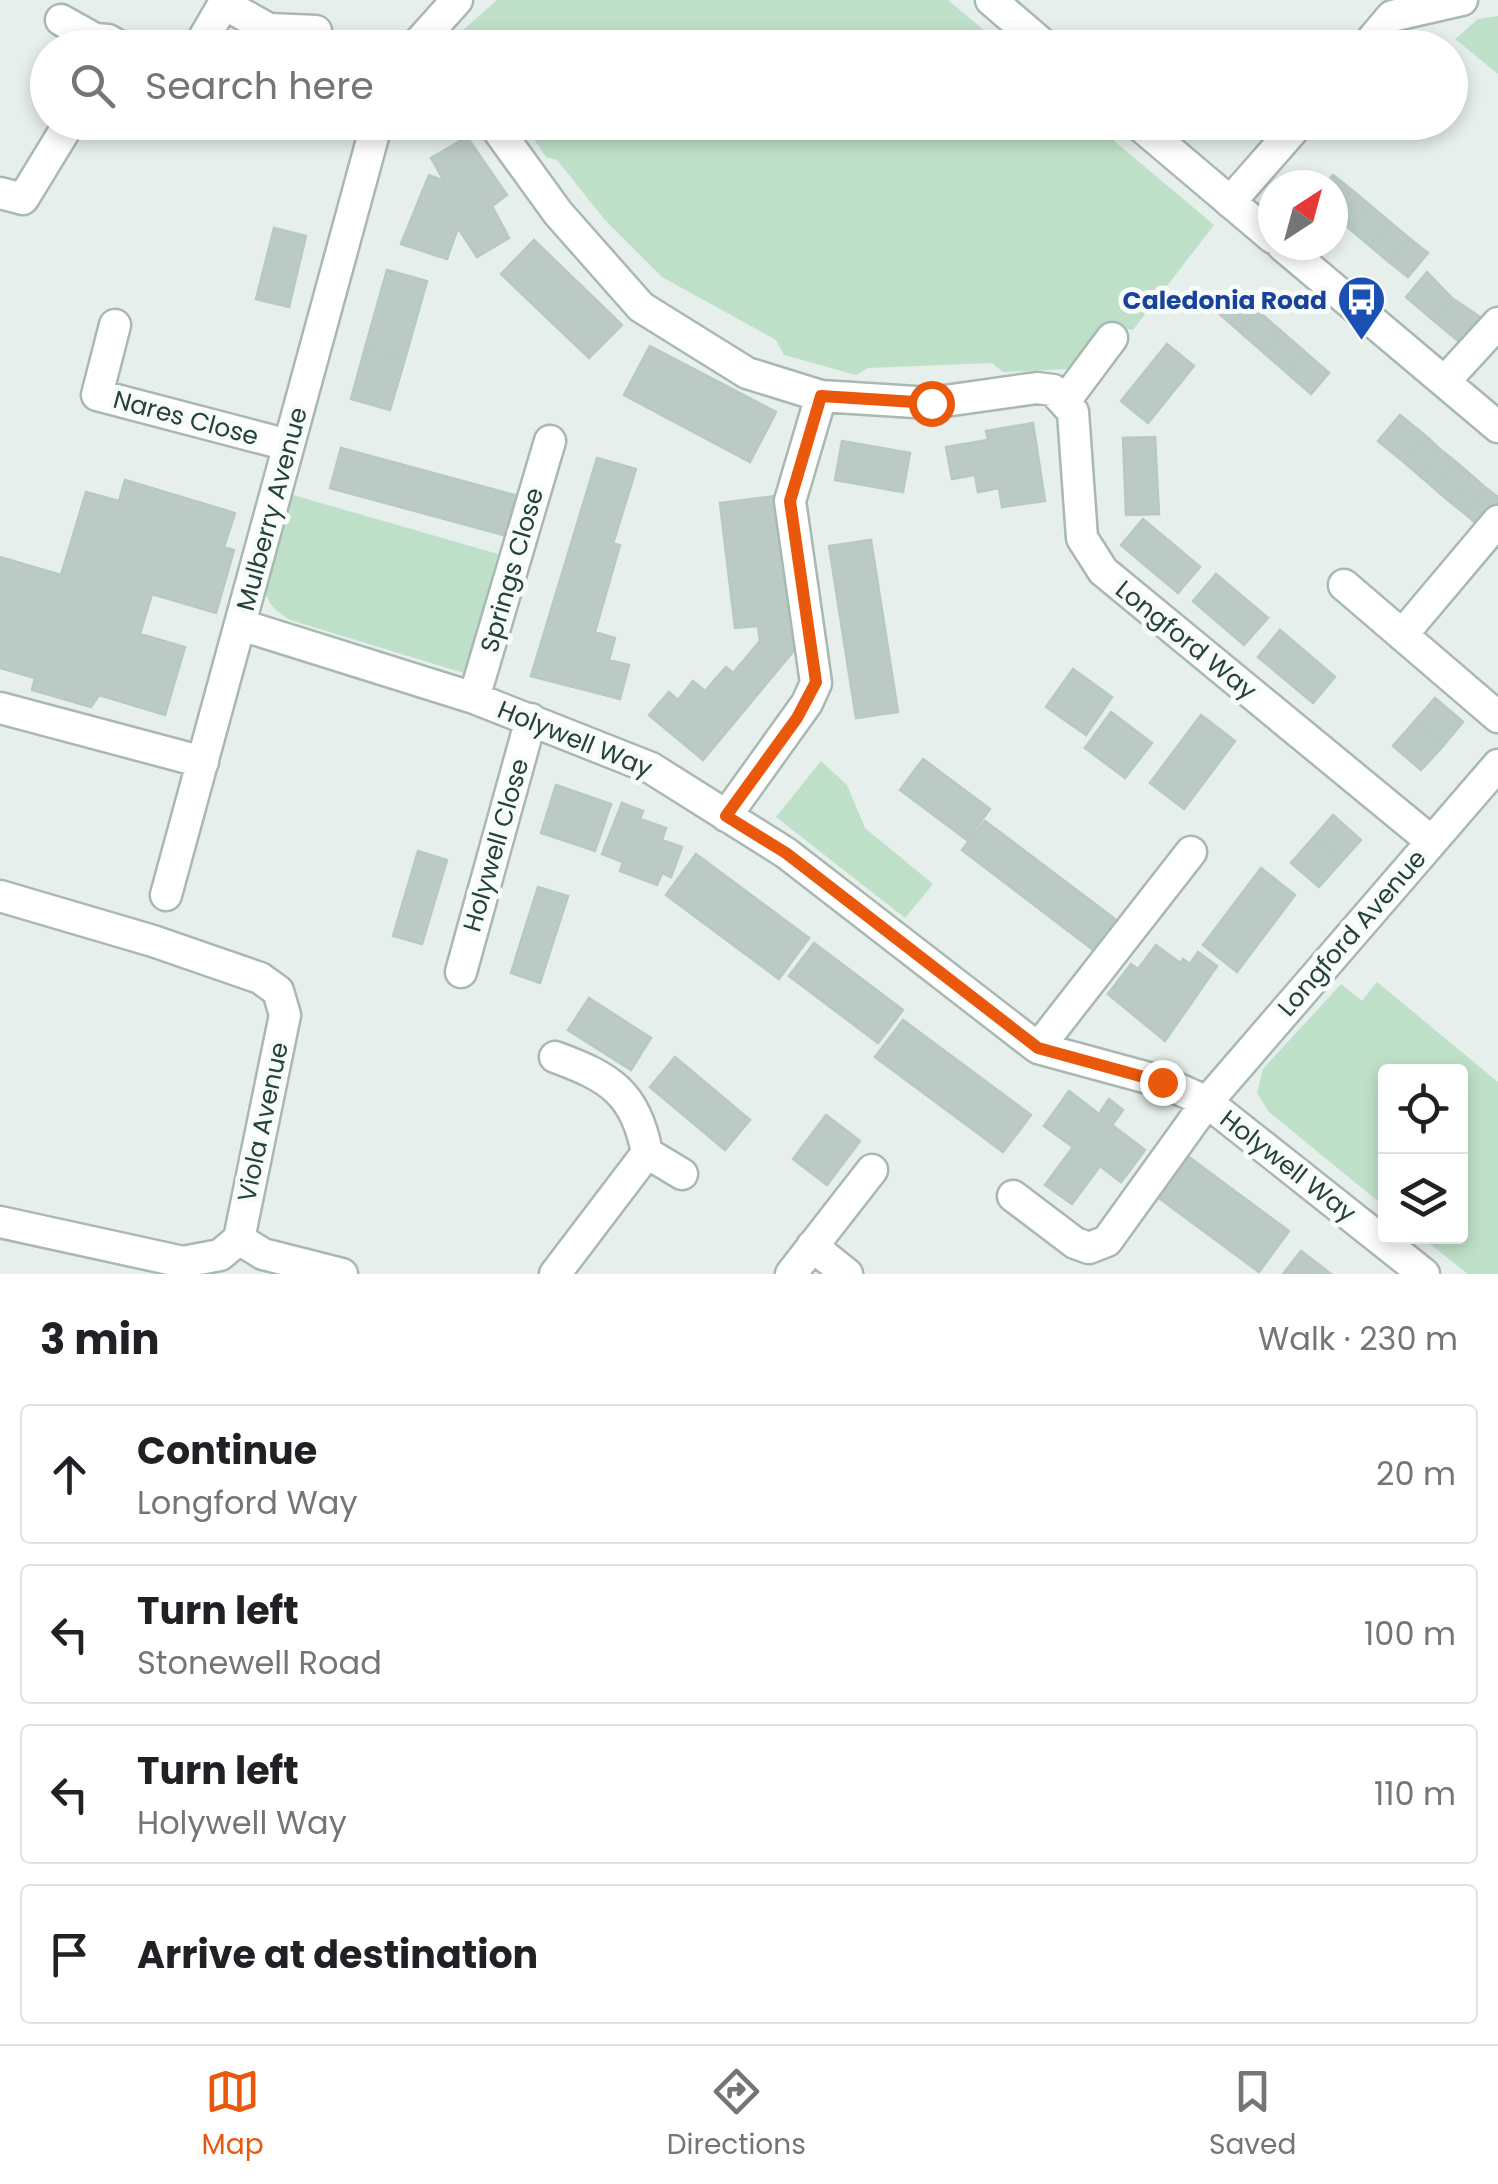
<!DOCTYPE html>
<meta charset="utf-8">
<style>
:root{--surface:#fff;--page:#f2f2f2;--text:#202124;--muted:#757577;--line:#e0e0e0;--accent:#ea580c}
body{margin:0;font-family:Poppins,sans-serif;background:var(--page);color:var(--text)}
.controls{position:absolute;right:30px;bottom:30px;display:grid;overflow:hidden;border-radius:10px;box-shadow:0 5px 15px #0003}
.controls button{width:90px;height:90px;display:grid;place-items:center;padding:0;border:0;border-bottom:2px solid var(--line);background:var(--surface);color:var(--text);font:50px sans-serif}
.compass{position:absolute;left:1258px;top:170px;width:90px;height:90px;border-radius:50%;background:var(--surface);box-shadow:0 5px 15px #0003;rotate:36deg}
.stop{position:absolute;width:30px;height:30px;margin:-22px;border:8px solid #ea580c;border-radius:50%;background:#fff}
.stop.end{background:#ea580c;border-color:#fff;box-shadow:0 2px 10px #0008}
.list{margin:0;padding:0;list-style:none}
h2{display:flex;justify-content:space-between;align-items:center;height:130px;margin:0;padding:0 40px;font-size:42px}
h2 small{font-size:32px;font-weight:400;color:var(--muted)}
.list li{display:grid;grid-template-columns:65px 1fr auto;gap:30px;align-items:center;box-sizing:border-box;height:140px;margin:0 20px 20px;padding:0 20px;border:2px solid var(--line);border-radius:10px}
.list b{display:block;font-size:38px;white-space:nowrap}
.list p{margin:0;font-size:32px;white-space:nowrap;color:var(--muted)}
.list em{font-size:32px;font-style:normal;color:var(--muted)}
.icon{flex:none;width:55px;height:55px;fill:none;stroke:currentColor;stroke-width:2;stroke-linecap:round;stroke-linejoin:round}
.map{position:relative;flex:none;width:1498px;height:1274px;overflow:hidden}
.search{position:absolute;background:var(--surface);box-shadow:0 5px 15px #0003;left:30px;right:30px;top:30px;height:110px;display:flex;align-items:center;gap:25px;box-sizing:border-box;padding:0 35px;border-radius:55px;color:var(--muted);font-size:38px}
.sheet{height:770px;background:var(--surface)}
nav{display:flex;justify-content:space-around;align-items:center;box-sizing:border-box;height:140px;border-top:2px solid var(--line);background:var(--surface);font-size:28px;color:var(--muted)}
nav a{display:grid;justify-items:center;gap:5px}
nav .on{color:var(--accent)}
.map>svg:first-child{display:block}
</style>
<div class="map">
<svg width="1498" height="1274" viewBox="0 0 1498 1274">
<rect width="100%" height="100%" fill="#e6efeb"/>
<path fill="#bfe0c8" d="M497 0H948L1004 47H473L462 31Z
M1498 16V74L1455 39 1478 19Z
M523 123H1093L1214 225 1133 330 1107 326 1069 369 1003 372 992 363 868 368 856 375 784 355 776 340 662 277 605 220 557 160 546 157Z
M293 495 498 554 467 674 290 620C281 614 271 608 267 597 258 575 285 518 293 495Z
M821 761 847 785 865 828 933 884 905 918 776 817Z
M1377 982 1498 1082V1274H1468L1421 1237 1460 1236V1072H1386L1385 1207 1269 1112 1257 1093 1263 1069 1341 984 1362 1001Z"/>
<path fill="#bbcac4" stroke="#b8c9c2" stroke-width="2.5" d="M467 137 507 195 492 206 509 238 477 257 458 228 447 259 401 244 429 175 444 181 431 158Z
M1333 175 1352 190 1333 213V185H1324Z
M1352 190 1371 206 1351 230 1333 213Z
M1371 206 1390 222 1370 246 1351 230Z
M1390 222 1409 238 1389 262 1370 246Z
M274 228 306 236 289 307 256 299Z
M1409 238 1428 253 1408 277 1389 262Z
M534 240 622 325 589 358 501 274Z
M387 270 427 281 405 359 365 348Z
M1427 272 1452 298 1433 320 1406 297Z
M1233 289 1257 310 1239 331 1215 310Z
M1452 298 1483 319 1462 344 1433 320Z
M1257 310 1281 331 1263 352 1239 331Z
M1281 331 1305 352 1287 373 1263 352Z
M1167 344 1194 366 1148 423 1121 401Z
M650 346 776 412 750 462 624 395Z
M365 348 405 359 390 410 351 399Z
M1305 352 1329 373 1311 394 1287 373Z
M1400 415 1427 437 1405 463 1378 441Z
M1033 423 1045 501 1002 507 999 488 978 492 975 475 952 479 946 447 988 440 986 431Z
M1155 437 1159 514 1126 515 1123 438Z
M1427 437 1441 450 1420 476 1405 463Z
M842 441 910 453 903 492 835 480Z
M341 448 518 496 507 536 330 488Z
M1441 450 1456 462 1434 488 1420 476Z
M597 458 636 469 613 544 620 545 595 632 615 638 609 660 629 665 620 699 531 676Z
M1456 462 1471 475 1449 501 1434 488Z
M1471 475 1486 488 1464 513 1449 501Z
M125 480 235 513 224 547 234 550 216 613 152 594 140 634 185 647 165 715 99 695 91 707 32 690 35 678 0 668V557L61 575 86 492 119 501Z
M1486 488 1498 497V504L1479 526 1464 513Z
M777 496 796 648 703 760 649 715 669 692 678 700 693 681 705 691 726 667 733 673 760 641 758 626 735 628 720 503Z
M1143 519 1200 567 1178 593 1121 545Z
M871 540 898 712 856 718 829 546Z
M1216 574 1268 618 1244 645 1193 601Z
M1280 630 1335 677 1313 703 1258 657Z
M1073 669 1112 697 1086 735 1046 707Z
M1435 698 1463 722 1443 746 1415 721Z
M1111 712 1152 743 1125 778 1085 748Z
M1201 715 1235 741 1184 809 1150 783Z
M1415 721 1443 746 1421 770 1393 746Z
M923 759 990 809 967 840 900 790Z
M556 785 611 804 595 851 541 833Z
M622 803 643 811 640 819 666 828 662 840 682 847 671 877 662 873 657 885 620 871 623 862 602 854Z
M1333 815 1361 840 1341 862 1313 838Z
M985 821 1115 919 1092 949 962 850Z
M1313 838 1341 862 1319 887 1291 863Z
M418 851 447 860 422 944 393 936Z
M696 854 809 938 779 979 666 895Z
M1261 868 1295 895 1237 972 1203 945Z
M538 887 568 896 540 983 511 973Z
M814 943 903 1010 878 1043 789 976Z
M1156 945 1180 963 1183 959 1190 964 1198 952 1217 966 1165 1041 1108 994 1131 964 1138 969Z
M589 998 651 1038 631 1070 568 1030Z
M903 1020 1031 1115 1003 1152 875 1057Z
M675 1057 750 1120 725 1150 650 1087Z
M1069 1091 1099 1114 1109 1099 1123 1110 1112 1125 1145 1150 1121 1182 1100 1166 1072 1204 1045 1185 1073 1147 1044 1126Z
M826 1115 860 1141 827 1185 793 1159Z
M1178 1149 1289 1231 1259 1272 1148 1190Z
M1301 1251 1331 1274H1283Z"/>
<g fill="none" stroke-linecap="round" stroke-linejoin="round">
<defs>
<path id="minor" d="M991 0 1047 48
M224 4 269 29 316 31
M61 20 95 39 108 40 122 48
M198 48 226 0
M414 48 457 0
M1365 48 1392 16 1462 0
M492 122 558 213 641 307 747 373 821 396 931 403 1037 388 1053 390 1073 412 1082 538 1103 571 1431 841
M1136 122 1273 238
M0 193 23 199 70 122
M1230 202 1300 122
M1282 245 1498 427
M115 325 97 395 288 445
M1445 381 1498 323
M1065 401 1112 338
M1344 585 1498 717
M241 625 474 698 651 768 786 853 1038 1048 1163 1082 1207 1102 1424 1274
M1402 635 1498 521
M474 698 550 441
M0 708 203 762
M726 816 807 703 816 683 790 501 821 396
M166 895 377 122
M0 896 153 941 260 978 278 991 285 1015 239 1239 220 1255 183 1262 0 1222
M461 972 531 719
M1038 1048 1191 852
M647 1153 682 1174
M1013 1196 1075 1243 1089 1248 1107 1241 1207 1102 1498 765
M239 1239 263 1254 342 1274
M812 1246 847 1274
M555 1274 647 1153C636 1093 610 1077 555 1057
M791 1274 872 1170"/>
</defs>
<use href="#minor" stroke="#a8b8b2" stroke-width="35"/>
<use href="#minor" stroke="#fff" stroke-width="30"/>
</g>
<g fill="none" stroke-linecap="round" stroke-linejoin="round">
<path stroke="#ea580c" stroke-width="12" d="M931 403 821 396 790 501 816 682 797 718 726 816 786 853 1038 1048 1162 1082"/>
</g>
<defs>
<symbol id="bus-pin" viewBox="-11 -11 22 30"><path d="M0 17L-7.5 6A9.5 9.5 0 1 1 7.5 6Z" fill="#1a4fb4" stroke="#f7fbf9"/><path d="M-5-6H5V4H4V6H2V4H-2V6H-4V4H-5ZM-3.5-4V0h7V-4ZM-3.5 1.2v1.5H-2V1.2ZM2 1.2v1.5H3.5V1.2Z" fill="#fff"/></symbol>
</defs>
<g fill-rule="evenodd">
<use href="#bus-pin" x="1334" y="272" width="55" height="75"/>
</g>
<g text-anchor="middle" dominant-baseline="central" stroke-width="10" stroke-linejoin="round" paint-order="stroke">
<g font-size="25" font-weight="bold" fill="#164399" stroke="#f7fbf9" text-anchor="end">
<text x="1327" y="300">Caledonia Road</text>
</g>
<g font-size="25" fill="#24423a" stroke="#f7fbf9">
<text transform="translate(186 418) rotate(15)">Nares Close</text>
<text transform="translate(272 509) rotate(-75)">Mulberry Avenue</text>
<text transform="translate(512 570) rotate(-74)">Springs Close</text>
<text transform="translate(1186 640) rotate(39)">Longford Way</text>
<text transform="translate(575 739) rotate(22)">Holywell Way</text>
<text transform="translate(496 845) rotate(-74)">Holywell Close</text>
<text transform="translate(1352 933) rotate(-49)">Longford Avenue</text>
<text transform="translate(263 1122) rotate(-78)">Viola Avenue</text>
<text transform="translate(1288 1166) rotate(38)">Holywell Way</text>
</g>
</g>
</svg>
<div class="controls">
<button><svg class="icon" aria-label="locate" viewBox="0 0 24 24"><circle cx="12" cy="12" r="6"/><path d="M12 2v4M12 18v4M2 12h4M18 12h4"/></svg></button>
<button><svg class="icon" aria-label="layers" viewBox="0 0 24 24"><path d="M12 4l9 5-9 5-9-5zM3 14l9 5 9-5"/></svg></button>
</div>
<svg class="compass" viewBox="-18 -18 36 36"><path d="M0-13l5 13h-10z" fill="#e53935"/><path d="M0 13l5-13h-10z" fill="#757577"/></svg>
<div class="stop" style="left:931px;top:403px"></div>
<div class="stop end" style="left:1162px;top:1082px"></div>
<div class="search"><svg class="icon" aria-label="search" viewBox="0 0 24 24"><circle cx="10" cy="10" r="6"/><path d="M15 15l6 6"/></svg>Search here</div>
</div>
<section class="sheet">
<h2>3 min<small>Walk · 230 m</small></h2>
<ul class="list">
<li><svg class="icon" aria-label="ahead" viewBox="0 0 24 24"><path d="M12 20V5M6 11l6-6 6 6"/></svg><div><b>Continue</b><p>Longford Way</p></div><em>20 m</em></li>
<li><svg class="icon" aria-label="left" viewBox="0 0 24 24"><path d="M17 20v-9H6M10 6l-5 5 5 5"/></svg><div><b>Turn left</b><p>Stonewell Road</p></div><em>100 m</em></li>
<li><svg class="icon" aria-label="left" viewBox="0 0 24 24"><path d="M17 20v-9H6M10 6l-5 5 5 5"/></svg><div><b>Turn left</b><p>Holywell Way</p></div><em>110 m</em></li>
<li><svg class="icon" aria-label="arrive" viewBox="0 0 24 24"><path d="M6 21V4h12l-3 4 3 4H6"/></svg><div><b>Arrive at destination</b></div></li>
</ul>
</section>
<nav>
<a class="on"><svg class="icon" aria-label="map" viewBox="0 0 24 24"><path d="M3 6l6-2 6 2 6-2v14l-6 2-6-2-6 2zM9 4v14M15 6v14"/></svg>Map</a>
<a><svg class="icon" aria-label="directions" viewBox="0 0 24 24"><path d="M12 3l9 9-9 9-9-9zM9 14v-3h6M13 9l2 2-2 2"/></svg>Directions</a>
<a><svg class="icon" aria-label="saved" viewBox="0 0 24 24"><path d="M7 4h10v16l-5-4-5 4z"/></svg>Saved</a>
</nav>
